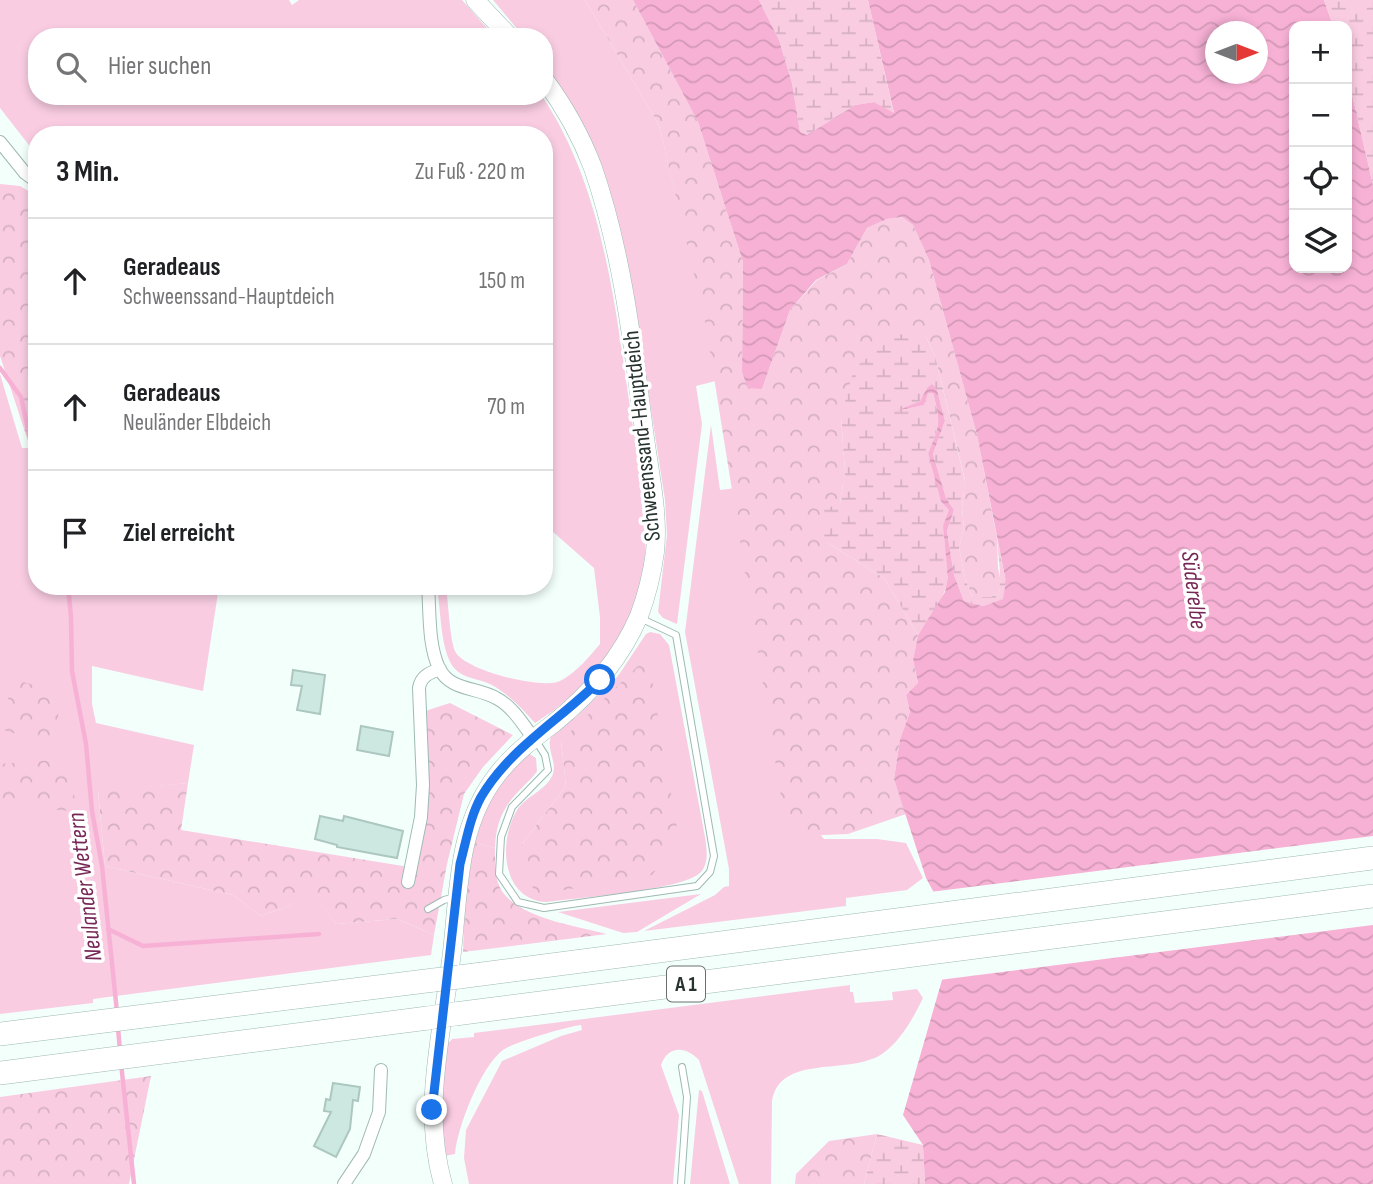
<!DOCTYPE html>
<html lang="de">
<meta charset="utf-8">
<style>
:root{--surface:#fff;--page:#f6f6f6;--text:#202124;--muted:#757577;--line:#e0e0e0}
body{margin:0;font-family:"Sofia Sans Condensed",sans-serif;background:var(--page);color:var(--text)}
.controls{position:absolute;right:21px;top:21px;display:grid;overflow:hidden;border-radius:14px;box-shadow:0 4px 10px #0003}
.controls button{width:63px;height:63px;display:grid;place-items:center;padding:0;border:0;border-bottom:2px solid var(--line);background:var(--surface);color:var(--text);font:35px sans-serif}
.compass{position:absolute;left:1205px;top:21px;width:63px;height:63px;border-radius:50%;background:var(--surface);box-shadow:0 4px 10px #0003;rotate:90deg}
.stop{position:absolute;width:21px;height:21px;margin:-16px;border:5px solid #1a73e8;border-radius:50%;background:#fff}
.stop.end{background:#1a73e8;border-color:#fff;box-shadow:0 2px 7px #0008}
.list{margin:0;padding:0;list-style:none}
h2{display:flex;justify-content:space-between;align-items:center;height:91px;margin:0;padding:0 28px;font-size:30px}
h2 small{font-size:23px;font-weight:400;color:var(--muted)}
.list li{display:grid;grid-template-columns:46px 1fr auto;gap:21px;align-items:center;box-sizing:border-box;height:126px;padding:0 28px;border-top:2px solid var(--line)}
.list b{display:block;font-size:26px;white-space:nowrap}
.list p{margin:0;font-size:23px;white-space:nowrap;color:var(--muted)}
.list em{font-size:23px;font-style:normal;color:var(--muted)}
.icon{flex:none;width:38px;height:38px;fill:none;stroke:currentColor;stroke-width:2;stroke-linecap:round;stroke-linejoin:round}
.map{position:relative;flex:none;width:1373px;height:1184px;overflow:hidden}
.search{position:absolute;background:var(--surface);box-shadow:0 4px 10px #0003;left:28px;top:28px;width:525px;height:77px;display:flex;align-items:center;gap:18px;box-sizing:border-box;padding:0 24px;border-radius:28px;color:var(--muted);font-size:26px}
.panel{position:absolute;background:var(--surface);box-shadow:0 4px 10px #0003;left:28px;top:126px;width:525px;height:469px;border-radius:28px}
.map>svg:first-child{display:block}
</style>
<div class="map">
<svg width="1373" height="1184" viewBox="0 0 1373 1184">
<defs>
<pattern id="forest-crowns" width="20" height="18" patternUnits="userSpaceOnUse" patternTransform="scale(1.75)"><rect width="20" height="18" fill="#f9cce2"/><path d="M2 6a3 3 0 1 1 6 0M12 15a3 3 0 1 1 6 0" fill="none" stroke="#d5b0c2"/></pattern>
<pattern id="wetland-marsh" width="20" height="14" patternUnits="userSpaceOnUse" patternTransform="scale(1.75)"><rect width="20" height="14" fill="#f9cce2"/><path d="M1 5h8M5 5V1M11 12h8M15 12V8" fill="none" stroke="#d5b0c2"/></pattern>
<pattern id="water-waves" width="16" height="10" patternUnits="userSpaceOnUse" patternTransform="scale(1.75)"><rect width="16" height="10" fill="#f7b1d5"/><path d="M0 5q4-4 8 0t8 0" fill="none" stroke="#d499b7"/></pattern>
</defs>
<rect width="100%" height="100%" fill="#f3fffb"/>
<path fill="#f9cce2" fill-rule="evenodd" d="M0 0H289L292 5 299 0H462L495 37H37V96H542C604 189 615 307 631 414 639 469 653 528 641 582 628 640 584 693 535 723 521 708 509 694 490 684 479 679 463 678 455 669 441 654 441 615 438 595L434 594 433 586H446C448 600 450 640 455 651 463 670 542 690 560 681 577 672 588 658 600 644V617L594 568 544 524V135H37V173L33 170 32 149 0 108Z
M493 0H585L659 125 720 380 696 386 702 424 677 624 663 618 658 612 667 535 665 500 640 338 567 102 544 65V37H524Z
M0 374 22 448H37V586H219L203 691 92 666V704L96 723 194 745 188 783 98 792 105 866 233 895 261 916 289 906 310 889 336 924 397 919 434 935 431 955 93 999V1003L0 1014Z
M711 425 720 490 744 487 795 804 824 839H877L906 843 923 878 907 890 846 898V906L644 931 715 895 724 887 729 886V869L685 632Z
M650 632 660 634 669 645 705 837C707 850 709 864 700 873 682 890 576 898 547 902 502 900 498 843 516 812 524 797 543 792 551 778 560 763 544 749 552 735 556 729 566 722 572 717L575 718 618 676 646 634ZM561 741 652 875 520 847 566 786Z
M528 753 536 758 537 771C533 778 527 782 522 788 503 806 496 823 495 848L472 842C488 801 496 784 528 753Z
M701 894 637 932 623 933 558 912Z
M850 985V992H853L855 1003 893 1000 892 992 917 989 923 998C914 1017 900 1042 882 1054 849 1076 779 1053 772 1102L771 1184H739L699 1060C686 1046 668 1045 661 1065L679 1115 673 1184H469L464 1158 466 1130 502 1061 561 1036 582 1030 581 1025C566 1027 514 1042 503 1050 481 1066 457 1128 455 1154L444 1156 441 1119 444 1048 452 1039 474 1037V1033Z
M699 1090 702 1091 730 1184H690Z"/>
<path fill="url(#forest-crowns)" d="M585 0H633L698 122 743 262 742 372 762 389 790 310 817 280 847 264 867 228 887 219 902 217 913 225 929 260 977 435 997 538 998 568 1001 582 999 594 990 597H972L965 578 959 547 964 528 962 508 965 480 935 356 925 335 841 417 845 472 840 503 828 543 884 578 918 635 913 660 918 684 906 695 910 712 900 739 894 779 906 814 848 834 799 836 783 810 705 321 659 125Z
M0 184 20 186 37 196V448L30 447 0 356Z
M648 656 679 840 652 875 535 895 520 847 566 786 561 741Z
M16 680 62 693 53 745 0 729V717Z
M450 703 513 735 483 767 464 794 447 864 434 935 397 919 336 924 310 890 289 906 261 916 233 895 105 866 98 791 188 783 181 830 409 867 423 785 419 713Z
M64 759 79 812 0 804V764Z
M472 842 495 848C495 864 494 883 505 895 526 919 577 926 607 934L463 952 465 896Z
M151 1076 129 1184H0V1097Z
M877 1134 864 1184H795L796 1174 829 1141Z"/>
<path fill="url(#wetland-marsh)" d="M759 0H868L894 114 874 102 855 105 807 135 800 133 792 83 779 40Z
M1324 0H1373V185L1347 73V26H1333Z
M912 333 925 335 935 356 965 481 962 508 964 528 959 547 965 578 972 597H990L999 594C1002 576 998 557 997 538L1006 582 1004 599 983 606 964 601 954 575 947 531 954 510 946 498 933 454 945 421 937 390 927 388 920 401 902 410 923 405 928 392 933 393C941 423 940 425 928 453L950 510C938 540 949 548 948 576 947 597 929 618 918 635L884 578 828 543 820 531 823 510 840 503 845 472 841 417 854 368 897 335Z
M877 1134 923 1145 925 1184H864Z"/>
<path fill="url(#water-waves)" fill-rule="evenodd" d="M633 0H759L779 40 792 83 800 132 807 135 855 105 874 102 894 113 868 0H1324L1333 26H1294V268H1347V73L1373 185V1184H925L923 1145 903 1115 942 980 946 940 933 891 926 878 894 779 900 739 910 712 906 695 918 683 913 660 918 635 945 592 948 577 943 526 949 510 941 501 928 453C940 425 941 423 933 393H928L924 405 897 411 920 401 927 388 932 384 937 390 945 421 933 454 946 498 954 510 947 531 954 575 964 601 983 606 1003 599 1006 582 977 435 929 260 913 225 902 217 887 219 867 228 847 264 816 280 790 310 762 389 748 388 742 372 743 262 698 122ZM1216 32H1258V74H1216Z"/>
<path fill="#f3fffb" d="M1373 836V925L939 980 943 940 930 892Z"/>
<g fill="none" stroke-linecap="round" stroke-linejoin="round">
<path stroke="#f7b1d5" stroke-width="4.5" d="M0 368 21 397 29 434 37 454
M68 586 71 617 72 671 86 744 92 811 102 866 117 1012
M108 929 143 946 319 934
M118 1028 120 1051
M121 1063 134 1184"/>
</g>
<path fill="#cce8e0" stroke="#acc7bf" stroke-width="2" d="M293 670 325 675 320 714 297 710 302 686 291 685Z
M361 726 393 732 389 756 357 750Z
M320 816 343 821 344 816 403 831 397 858 337 847V845L315 839Z
M333 1083 360 1087 358 1101 353 1100 350 1129 336 1157 314 1146 331 1112 324 1111 326 1099 330 1100Z"/>
<g fill="none" stroke-linecap="round" stroke-linejoin="round">
<defs>
<path id="lane" d="M536 741 545 755 548 770 512 807 501 837 499 874 518 902 544 908 697 886 710 872 714 856 676 635 640 618
M428 909 444 900 455 897
M681 1184 687 1097 682 1067"/>
<path id="street" d="M0 142 25 173 37 182
M428 586C430 612 428 645 439 668 450 691 477 687 496 698 512 706 523 724 533 738
M408 882 421 817 423 785 419 688C421 676 429 673 440 669
M344 1184 364 1154 379 1112 381 1070"/>
<path id="secondary" d="M475 0 510 37
M443 1184C421 1107 443 1030 452 952 459 891 457 826 497 775 513 754 533 739 554 723 590 694 621 658 639 616 647 595 652 574 655 552 659 515 650 475 645 438 633 347 623 255 593 168 581 136 564 106 544 79"/>
<path id="highway" d="M459 977 1373 858
M455 1014 1373 896
M0 1034 434 980
M0 1073 428 1018"/>
</defs>
<use href="#lane" stroke="#9ebab2" stroke-width="8"/>
<use href="#street" stroke="#9ebab2" stroke-width="14"/>
<use href="#secondary" stroke="#9ebab2" stroke-width="19"/>
<use href="#highway" stroke="#9ebab2" stroke-width="24"/>
<use href="#lane" stroke="#fff" stroke-width="6"/>
<use href="#street" stroke="#fff" stroke-width="12"/>
<use href="#secondary" stroke="#fff" stroke-width="18"/>
<use href="#highway" stroke="#fff" stroke-width="23"/>
<defs>
<path id="highway-bridge" d="M434 980 459 977
M428 1018 455 1014"/>
</defs>
<use href="#highway-bridge" stroke="#9ebab2" stroke-width="24" stroke-linecap="butt"/>
<use href="#highway-bridge" stroke="#fff" stroke-width="23"/>
</g>
<g fill="none" stroke-linecap="round" stroke-linejoin="round">
<path stroke="#1a73e8" stroke-width="9" d="M432 1110 460 864C466 842 470 817 481 797 510 748 560 720 600 680"/>
</g>
<g text-anchor="middle" dominant-baseline="central" stroke-width="7" stroke-linejoin="round" paint-order="stroke">
<rect fill="#fff" stroke="#68706e" stroke-width="2" x="667" y="966.5" width="38" height="35" rx="5"/>
<g font-size="21" font-weight="bold" fill="#283330">
<text x="686" y="984">A 1</text>
</g>
<g font-size="23" fill="#283330" stroke="#fff">
<text transform="translate(642 436) rotate(-96)">Schweenssand-Hauptdeich</text>
</g>
<g font-size="24" font-style="italic" fill="#762756" stroke="#fff">
<text transform="translate(1194 590) rotate(83)">Süderelbe</text>
<text transform="translate(85 887) rotate(-97)">Neulander Wettern</text>
</g>
</g>
</svg>
<div class="controls">
<button>+</button>
<button>−</button>
<button><svg class="icon" aria-label="locate" viewBox="0 0 24 24"><circle cx="12" cy="12" r="6"/><path d="M12 2v4M12 18v4M2 12h4M18 12h4"/></svg></button>
<button><svg class="icon" aria-label="layers" viewBox="0 0 24 24"><path d="M12 4l9 5-9 5-9-5zM3 14l9 5 9-5"/></svg></button>
</div>
<svg class="compass" viewBox="-18 -18 36 36"><path d="M0-13l5 13h-10z" fill="#e53935"/><path d="M0 13l5-13h-10z" fill="#757577"/></svg>
<div class="stop" style="left:600px;top:680px"></div>
<div class="stop end" style="left:432px;top:1110px"></div>
<div class="search"><svg class="icon" aria-label="search" viewBox="0 0 24 24"><circle cx="10" cy="10" r="6"/><path d="M15 15l6 6"/></svg>Hier suchen</div>
<section class="panel">
<h2>3 Min.<small>Zu Fuß · 220 m</small></h2>
<ul class="list">
<li><svg class="icon" aria-label="ahead" viewBox="0 0 24 24"><path d="M12 20V5M6 11l6-6 6 6"/></svg><div><b>Geradeaus</b><p>Schweenssand-Hauptdeich</p></div><em>150 m</em></li>
<li><svg class="icon" aria-label="ahead" viewBox="0 0 24 24"><path d="M12 20V5M6 11l6-6 6 6"/></svg><div><b>Geradeaus</b><p>Neuländer Elbdeich</p></div><em>70 m</em></li>
<li><svg class="icon" aria-label="arrive" viewBox="0 0 24 24"><path d="M6 21V4h12l-3 4 3 4H6"/></svg><div><b>Ziel erreicht</b></div></li>
</ul>
</section>
</div>
